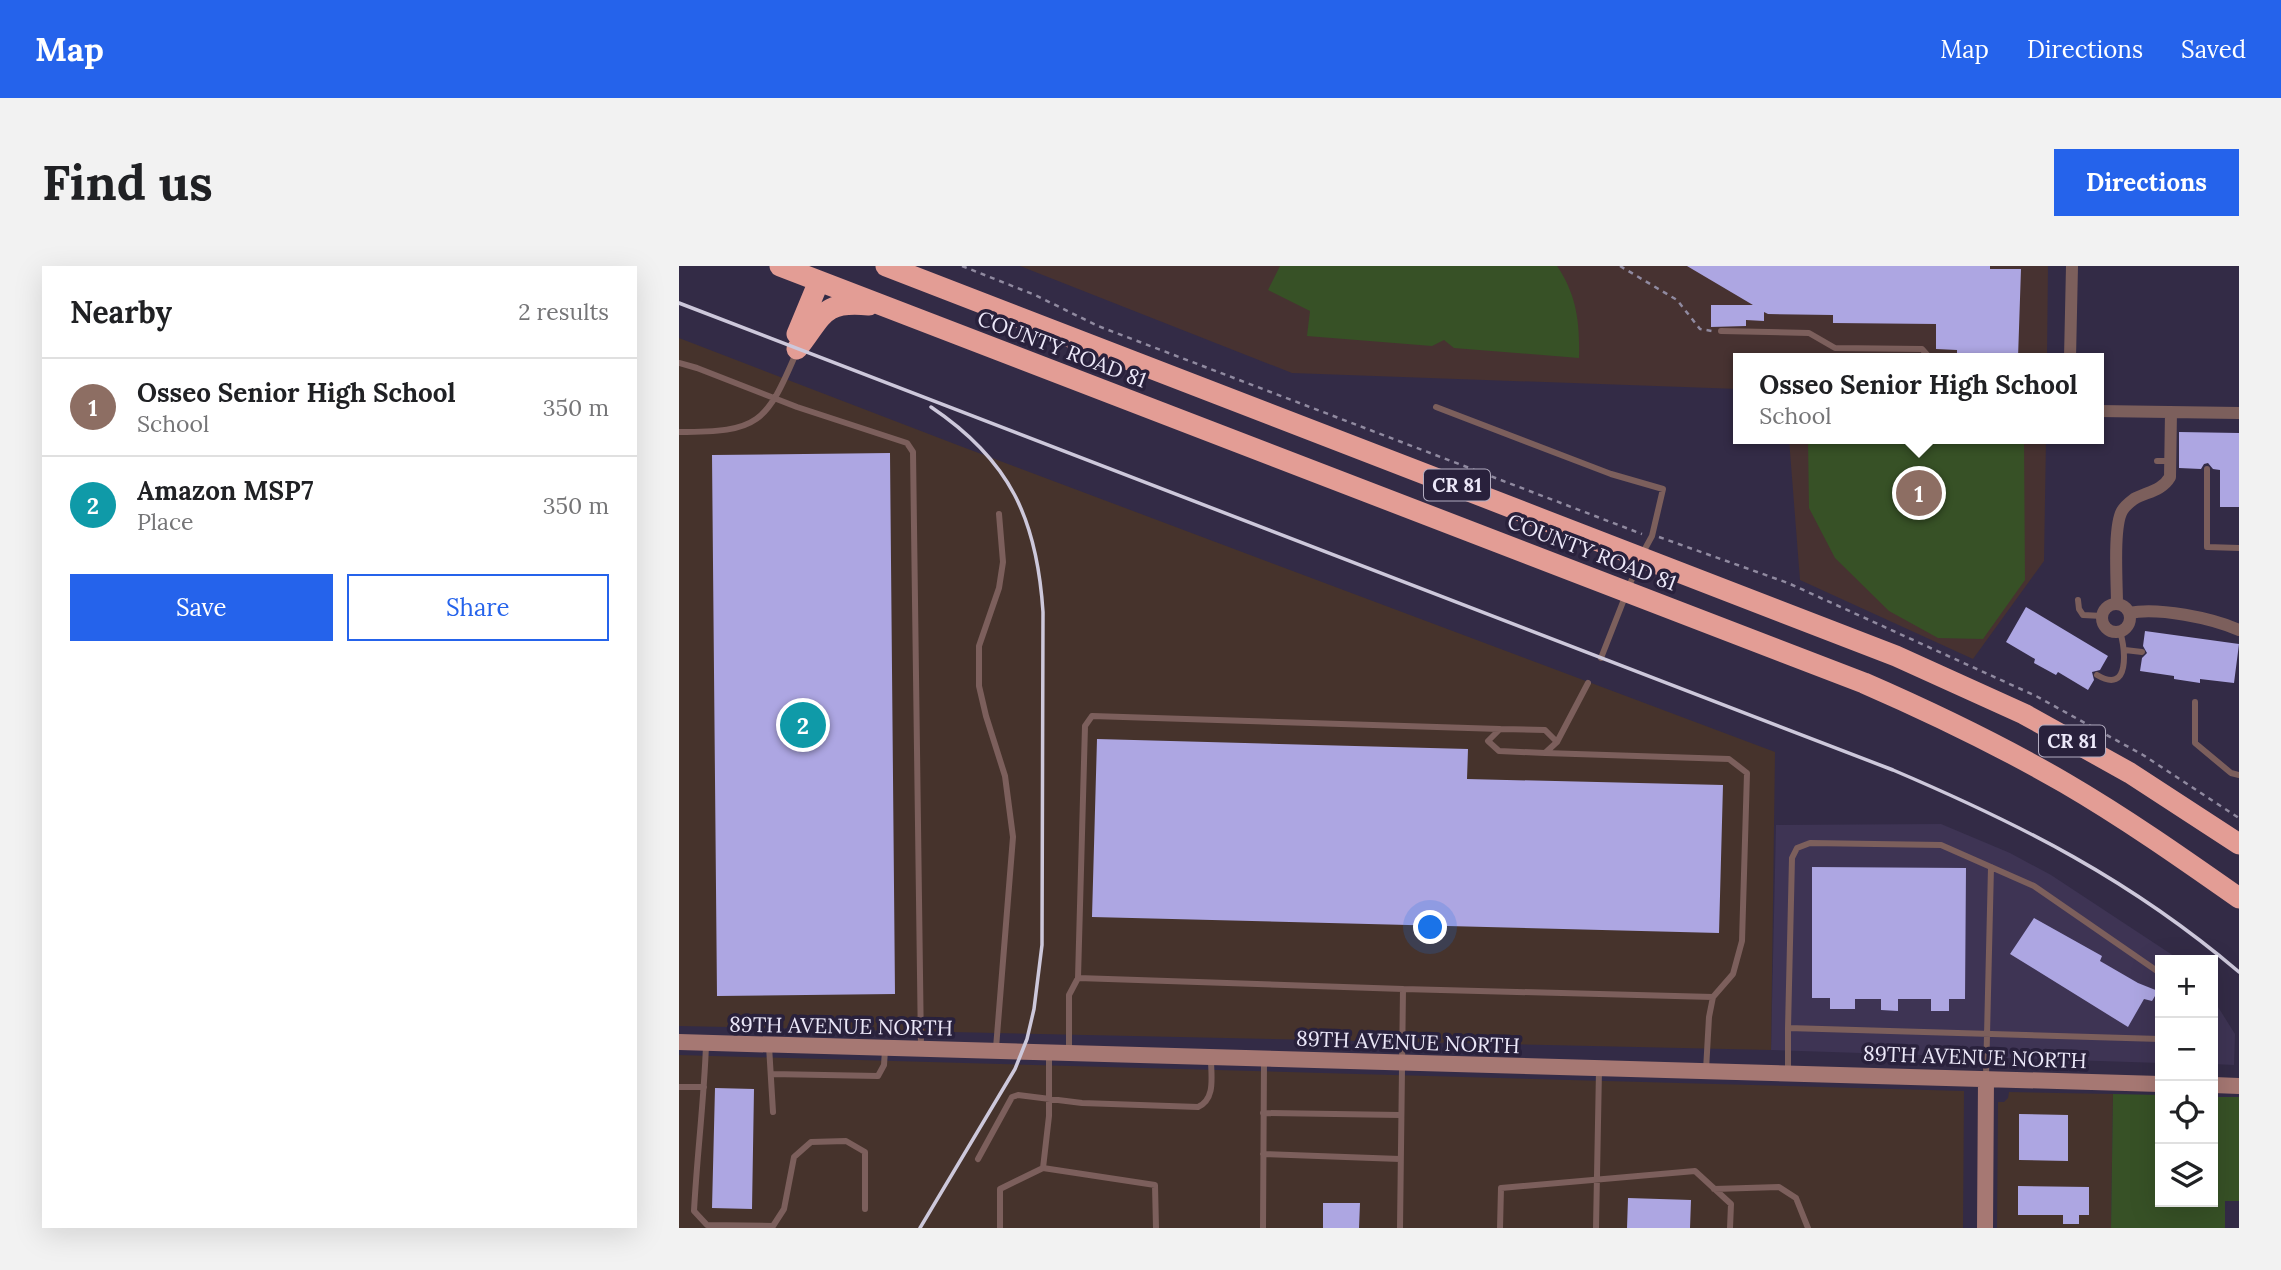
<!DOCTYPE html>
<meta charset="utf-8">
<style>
:root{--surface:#fff;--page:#f2f2f2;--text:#202124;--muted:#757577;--line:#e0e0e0;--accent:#2563eb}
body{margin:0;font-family:Lora,serif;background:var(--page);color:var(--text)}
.controls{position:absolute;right:21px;bottom:21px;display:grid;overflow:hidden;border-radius:0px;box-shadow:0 7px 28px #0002}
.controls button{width:63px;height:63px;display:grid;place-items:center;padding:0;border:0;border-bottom:2px solid var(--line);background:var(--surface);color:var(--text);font:35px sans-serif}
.you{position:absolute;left:752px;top:662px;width:24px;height:24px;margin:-18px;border:5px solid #fff;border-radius:50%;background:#1a73e8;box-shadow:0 0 0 10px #1a73e833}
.badge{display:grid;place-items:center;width:46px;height:46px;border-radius:50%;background:var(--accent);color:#fff;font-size:23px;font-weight:700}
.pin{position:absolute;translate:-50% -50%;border:4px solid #fff;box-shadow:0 2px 7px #0006}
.popup{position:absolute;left:1054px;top:87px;width:371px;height:91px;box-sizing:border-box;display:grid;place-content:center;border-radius:0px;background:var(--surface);filter:drop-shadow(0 2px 5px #0005);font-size:23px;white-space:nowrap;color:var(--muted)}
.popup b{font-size:26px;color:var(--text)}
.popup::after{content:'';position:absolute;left:50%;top:100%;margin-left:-14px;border:14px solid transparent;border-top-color:var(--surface)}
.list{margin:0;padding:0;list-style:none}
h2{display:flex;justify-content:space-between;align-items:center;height:91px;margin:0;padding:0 28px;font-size:30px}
h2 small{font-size:23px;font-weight:400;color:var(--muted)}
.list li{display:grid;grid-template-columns:46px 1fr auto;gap:21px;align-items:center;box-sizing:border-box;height:98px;padding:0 28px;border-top:2px solid var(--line)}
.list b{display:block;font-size:26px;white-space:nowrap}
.list p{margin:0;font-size:23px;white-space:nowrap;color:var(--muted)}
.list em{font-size:23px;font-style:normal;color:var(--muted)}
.actions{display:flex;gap:14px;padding:21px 28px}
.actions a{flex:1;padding:16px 0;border:2px solid var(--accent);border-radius:0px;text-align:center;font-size:24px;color:var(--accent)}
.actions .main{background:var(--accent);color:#fff}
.icon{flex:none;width:38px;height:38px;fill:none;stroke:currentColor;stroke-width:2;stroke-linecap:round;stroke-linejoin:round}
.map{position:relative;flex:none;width:1560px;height:962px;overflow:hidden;border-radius:0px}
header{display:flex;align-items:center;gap:42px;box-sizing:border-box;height:98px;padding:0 35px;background:var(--accent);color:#fff}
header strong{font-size:33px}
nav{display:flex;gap:38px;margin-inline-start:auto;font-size:24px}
.intro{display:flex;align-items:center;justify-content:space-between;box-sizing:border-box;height:168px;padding:0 42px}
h1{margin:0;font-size:49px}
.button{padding:18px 32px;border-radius:0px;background:var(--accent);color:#fff;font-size:24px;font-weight:700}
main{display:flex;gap:42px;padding:0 42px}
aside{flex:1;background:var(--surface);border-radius:0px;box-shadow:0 7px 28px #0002}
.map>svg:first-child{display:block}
</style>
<header>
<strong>Map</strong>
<nav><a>Map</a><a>Directions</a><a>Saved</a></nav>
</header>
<div class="intro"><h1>Find us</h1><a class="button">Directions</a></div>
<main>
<aside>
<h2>Nearby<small>2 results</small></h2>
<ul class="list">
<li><span class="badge" style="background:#8d6e63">1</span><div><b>Osseo Senior High School</b><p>School</p></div><em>350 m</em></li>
<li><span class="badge" style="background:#0f9aa8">2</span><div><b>Amazon MSP7</b><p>Place</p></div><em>350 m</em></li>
</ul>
<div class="actions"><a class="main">Save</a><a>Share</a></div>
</aside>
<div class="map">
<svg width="1560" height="962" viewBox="0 0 1560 962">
<rect width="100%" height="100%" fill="#332b46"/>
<path fill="#3e3454" d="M1262 558 1331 587 1372 609 1501 694H1481V797L1092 784 1097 559Z
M1534 733 1556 768 1555 799 1534 798Z"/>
<path fill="#46332c" d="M0 72 281 180 1096 486 1092 784 0 760Z
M0 789 1285 825 1284 962H0Z
M1330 826 1434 828 1432 962H1318L1319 836H1325L1329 832Z"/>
<path fill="#473231" d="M341 0H1369L1368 92H1060V123L613 107Z
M1110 173H1367L1365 295 1294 393 1121 314Z"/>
<path fill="#375126" d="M601 0H878C898 29 901 58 900 92L775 82 765 74 753 80 628 70 631 45 589 24Z
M1129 173H1345L1346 314 1304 373 1259 372 1210 345 1156 292 1130 242Z
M1434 828 1481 829V936H1534V831H1560V935H1546V962H1432Z"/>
<path fill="#ada6e2" d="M1008 0H1311V3H1342L1339 92H1278V84L1257 83V58L1154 57V49L1089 48 1085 46V55L1067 54V60L1032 61V39H1074Z
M1500 166 1560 167V241H1541V204L1534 203 1529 197 1525 198 1522 203 1500 202Z
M211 187 216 728 38 730 33 189Z
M1347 341 1429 390 1421 404 1413 406 1415 414 1409 424 1379 406 1377 409 1355 397 1356 393 1327 376Z
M1466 365 1560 378 1555 417 1521 413V417L1495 413V410L1461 405 1463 392 1468 387 1464 380Z
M418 473 789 483 788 513 1044 519 1040 667 413 651Z
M1133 601 1287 602 1286 733H1270V745H1252V733H1219V745L1202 744V733H1176V743H1151V732H1133Z
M1355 652 1423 690 1421 695 1459 717 1479 725 1473 735 1465 733 1449 761 1331 688Z
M36 822 75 823 73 943 33 942Z
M1340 848 1389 849V895L1340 894Z
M1339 920 1410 921V949H1400V958H1384V949H1339Z
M949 932 1012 934 1011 962H948Z
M644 937H681L680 962H644Z"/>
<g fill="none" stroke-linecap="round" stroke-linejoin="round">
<path stroke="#908aa0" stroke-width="2.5" stroke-dasharray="5 5" stroke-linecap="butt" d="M283 0 356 29 419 60 963 268
M941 0 998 34 1021 63 1033 65
M980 271 1109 317 1357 430 1464 489 1560 552"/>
<path stroke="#7c5f5c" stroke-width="6" d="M1042 65 1130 67 1156 82 1243 83 1251 92
M0 97 18 102 118 141 228 177 234 186 242 782
M757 141 932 208 984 223 973 270 962 290 922 392
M0 166C80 166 87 158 118 85
M1478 195H1491
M1528 203V281L1560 282
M1399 334 1400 343 1404 349 1423 350
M1446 384 1463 386
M1418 409C1452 429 1446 383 1441 365
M1516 436V477L1552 507 1560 509
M878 476 866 464 821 463 809 475 820 485 866 487 878 476 909 417
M866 487 1050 493 1068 507 1063 675 1054 708 1034 731 1030 751 1027 804
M399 712 406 460 413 450 821 463
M1109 762 1113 592 1118 582 1131 577 1262 579 1355 620 1481 707
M27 779C25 835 18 889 15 945L28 959 94 960 105 943 115 891 132 876 167 875 186 886V943
M90 780 94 846
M317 782 334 571 326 510 307 450 300 420V380L320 322 324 296 320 248
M390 785V729L399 712 724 723
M1534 802V817
M1109 807V762L1481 773
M92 808 199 810 205 799 206 784
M1307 811 1312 601
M0 821H25
M584 847 721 849
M584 888 721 893
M299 893 333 831 339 829 403 837 519 841C537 833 532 810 532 793
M364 902 370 850V788
M1035 923 1100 921 1117 932 1129 962
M321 962V923L364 902 476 919 477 962
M584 962 585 794
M721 962 724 723 1034 731
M821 962 822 922 1016 905 1052 938 1051 962
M917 962 920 804"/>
<path stroke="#7c5f5c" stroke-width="12" d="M1391 92 1393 0
M1420 145 1560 147
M1423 352a14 14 0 1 1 28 0a14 14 0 1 1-28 0Z
M1438 338C1438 317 1434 261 1443 245 1445 241 1451 236 1455 233 1467 226 1483 225 1491 211L1492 146
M1450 347C1479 341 1533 352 1560 364"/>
<path stroke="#a67873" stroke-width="16" d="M0 776 1481 818
M1534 819 1560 820
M1306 962 1307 813"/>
<path stroke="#e39d95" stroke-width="21" d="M101 0 1185 417C1254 447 1322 480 1386 517 1446 552 1503 592 1560 632
M207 0 1217 390 1345 448 1451 507 1560 578
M118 68 140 15
M118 83C144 51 142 34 190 39"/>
<path stroke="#cdc8db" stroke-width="3.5" d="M0 37 1214 504C1343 559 1452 614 1560 706
M241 962 336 803 348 773 355 743 363 679 364 346C358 253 331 194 252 141"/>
</g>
<g text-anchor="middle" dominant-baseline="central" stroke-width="7" stroke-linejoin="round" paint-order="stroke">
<g fill="#29213c" stroke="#b2acc0" stroke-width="2">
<rect x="745" y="203.5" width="66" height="31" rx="5"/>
<rect x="1360" y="459.5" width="66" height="31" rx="5"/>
</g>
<g font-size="19" font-weight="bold" fill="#ece8f9">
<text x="778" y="219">CR 81</text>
<text x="1393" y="475">CR 81</text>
</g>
<g font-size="21" fill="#ece8f9" stroke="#29213c">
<text transform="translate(383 83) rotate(21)">COUNTY ROAD 81</text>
<text transform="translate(913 286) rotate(21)">COUNTY ROAD 81</text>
<text transform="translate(162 760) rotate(1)">89TH AVENUE NORTH</text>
<text transform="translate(729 776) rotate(2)">89TH AVENUE NORTH</text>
<text transform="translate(1296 791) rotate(2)">89TH AVENUE NORTH</text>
</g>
</g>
</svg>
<div class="controls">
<button>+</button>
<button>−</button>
<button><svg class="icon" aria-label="locate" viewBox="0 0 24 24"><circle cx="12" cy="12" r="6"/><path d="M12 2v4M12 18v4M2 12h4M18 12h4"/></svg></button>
<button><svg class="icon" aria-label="layers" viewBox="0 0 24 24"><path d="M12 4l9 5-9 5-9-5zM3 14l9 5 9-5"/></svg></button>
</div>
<div class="you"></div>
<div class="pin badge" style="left:1240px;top:227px;background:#8d6e63">1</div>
<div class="popup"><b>Osseo Senior High School</b>School</div>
<div class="pin badge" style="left:124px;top:459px;background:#0f9aa8">2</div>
</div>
</main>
